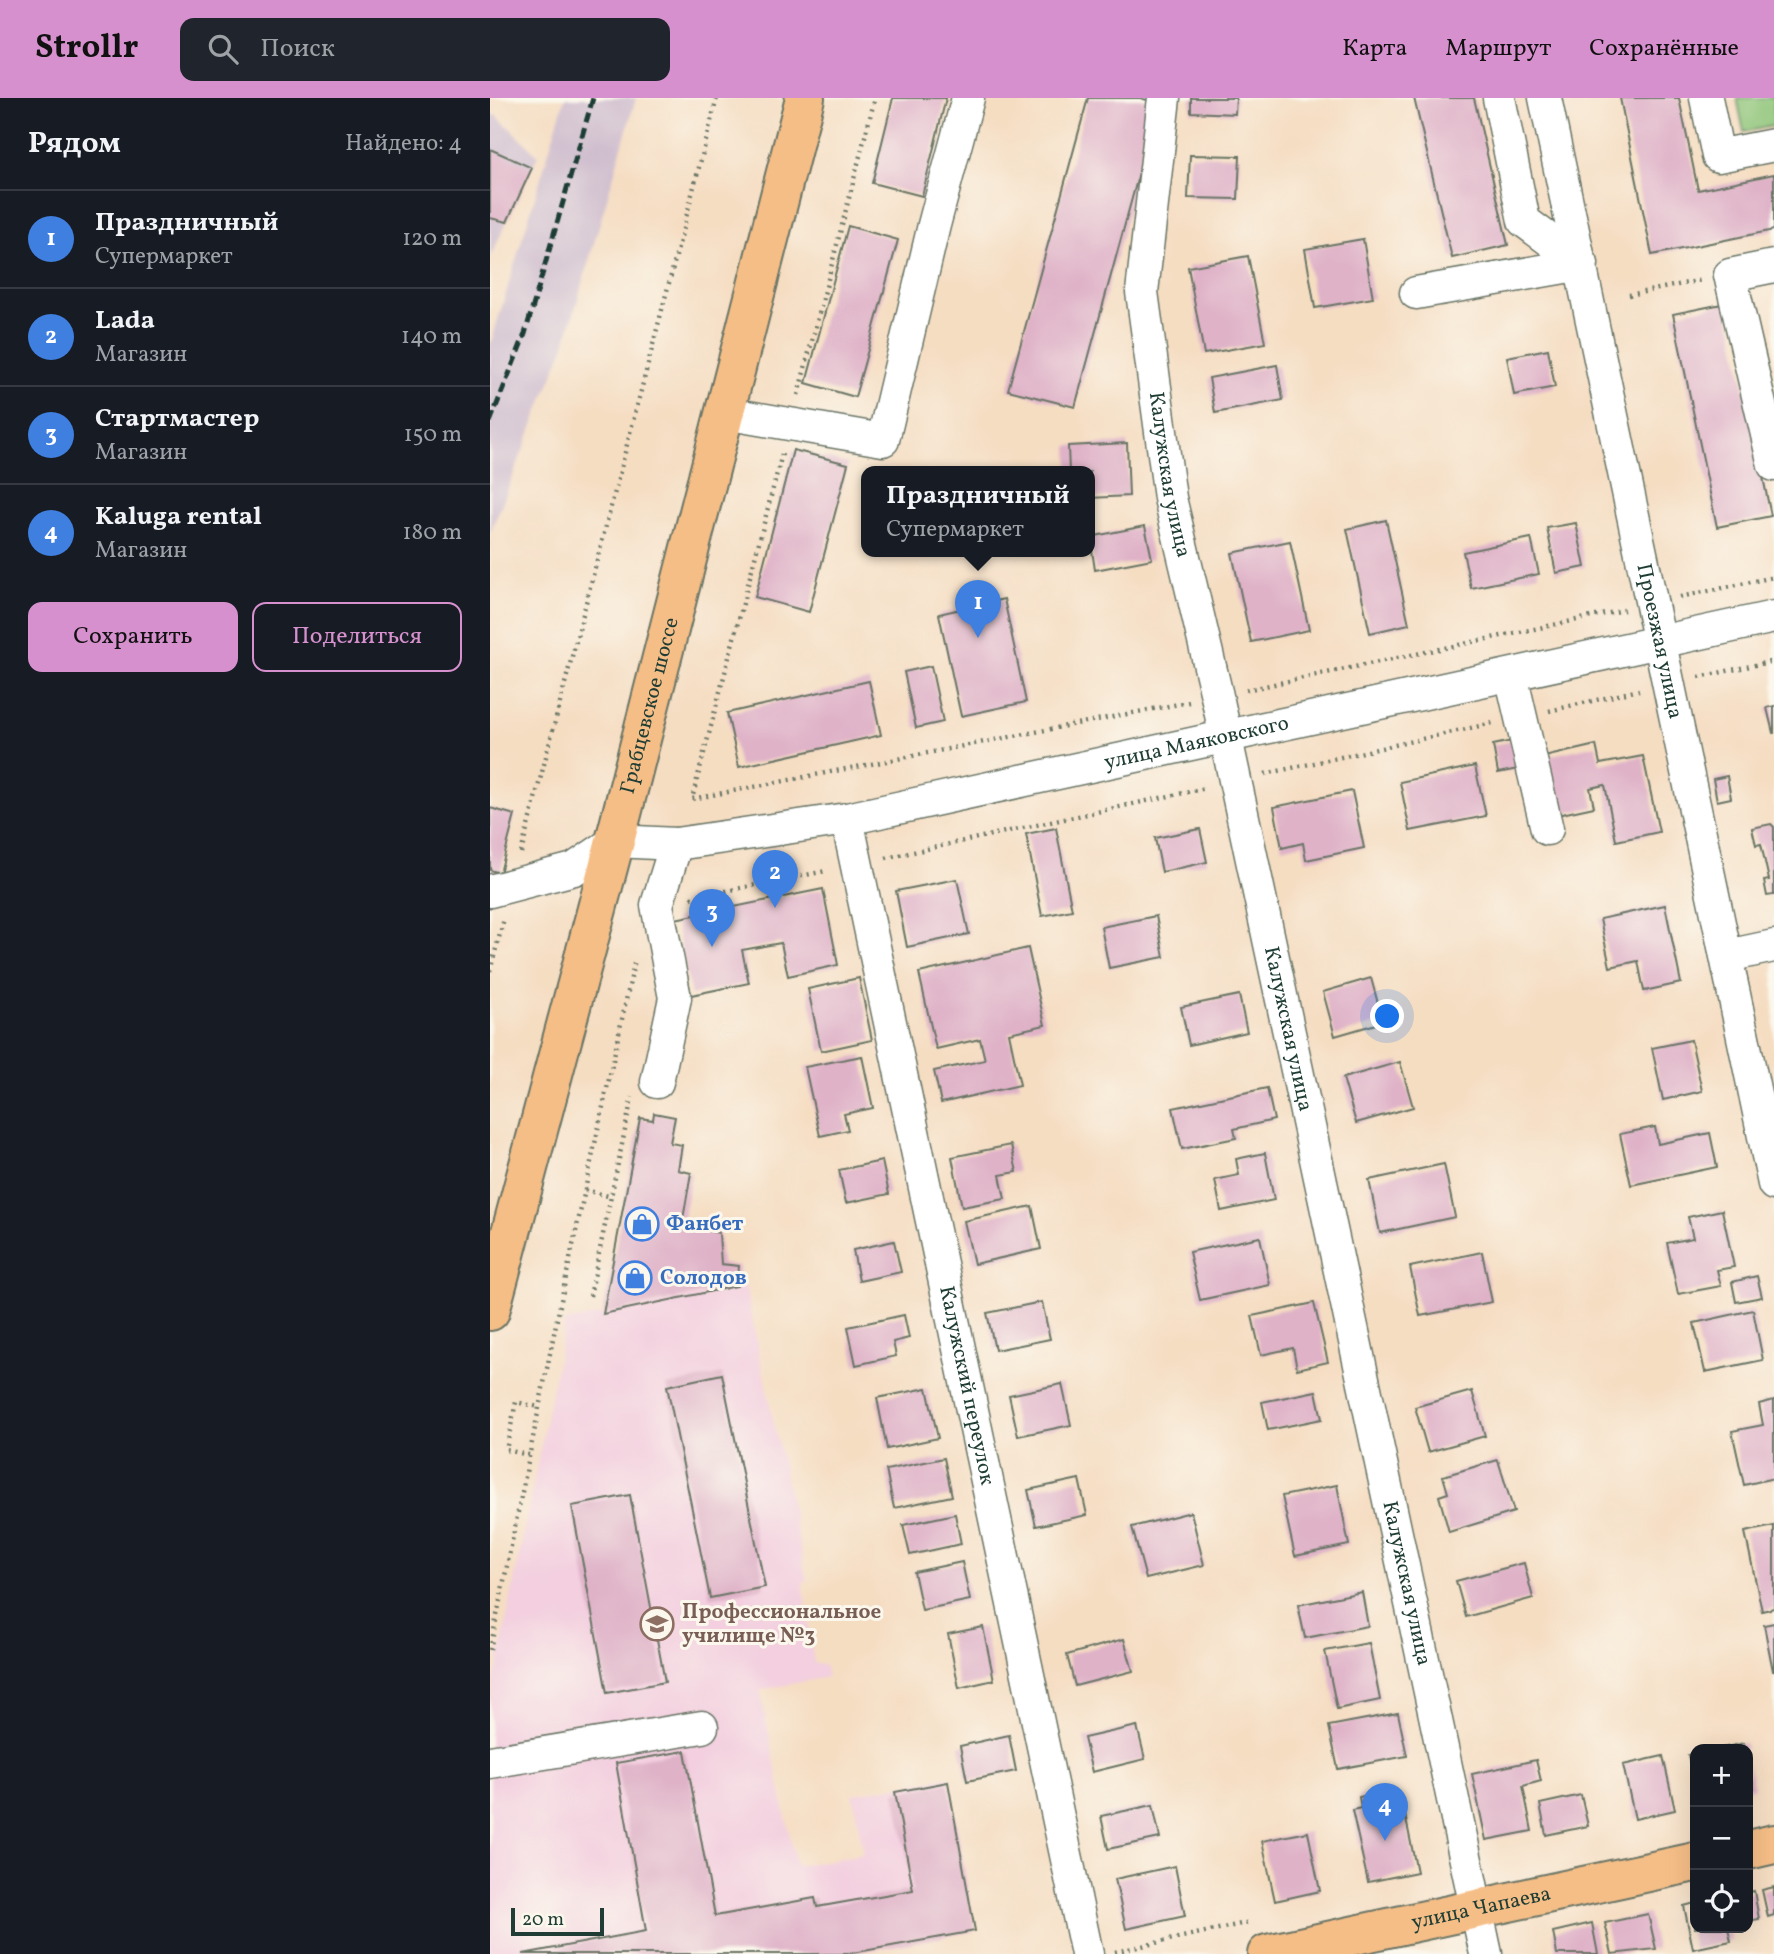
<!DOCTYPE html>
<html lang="ru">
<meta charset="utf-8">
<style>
:root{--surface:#171b24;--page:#20242c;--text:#f1f3f6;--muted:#9ea1a6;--line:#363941;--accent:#d690ce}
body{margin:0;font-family:Vollkorn,serif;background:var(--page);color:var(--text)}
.controls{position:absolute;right:21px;bottom:21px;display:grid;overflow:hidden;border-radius:14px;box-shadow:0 7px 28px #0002}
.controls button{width:63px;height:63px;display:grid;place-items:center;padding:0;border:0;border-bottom:2px solid var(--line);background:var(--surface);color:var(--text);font:35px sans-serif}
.scale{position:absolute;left:21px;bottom:18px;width:93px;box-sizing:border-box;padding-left:7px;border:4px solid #1f3d34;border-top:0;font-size:19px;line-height:24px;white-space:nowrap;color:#1f3d34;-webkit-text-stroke:5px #fbf7ec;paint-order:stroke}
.you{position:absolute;left:898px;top:919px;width:24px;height:24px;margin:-18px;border:5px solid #fff;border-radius:50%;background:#1a73e8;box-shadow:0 0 0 10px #1a73e833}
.badge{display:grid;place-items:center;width:46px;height:46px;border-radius:50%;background:var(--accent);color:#fff;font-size:23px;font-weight:700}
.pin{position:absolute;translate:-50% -58px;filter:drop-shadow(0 2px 4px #0008)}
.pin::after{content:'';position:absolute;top:37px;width:24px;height:21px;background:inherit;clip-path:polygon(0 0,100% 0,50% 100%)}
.popup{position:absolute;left:371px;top:368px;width:234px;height:91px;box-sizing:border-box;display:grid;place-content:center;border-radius:14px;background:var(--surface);filter:drop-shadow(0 2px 5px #0005);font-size:23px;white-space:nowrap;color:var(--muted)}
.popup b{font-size:26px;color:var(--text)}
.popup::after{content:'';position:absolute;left:50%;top:100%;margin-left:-14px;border:14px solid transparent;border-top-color:var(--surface)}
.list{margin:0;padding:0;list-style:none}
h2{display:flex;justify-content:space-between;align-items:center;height:91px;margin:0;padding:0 28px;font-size:30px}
h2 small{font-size:23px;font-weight:400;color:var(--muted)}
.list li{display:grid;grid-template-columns:46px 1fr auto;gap:21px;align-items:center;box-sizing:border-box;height:98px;padding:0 28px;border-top:2px solid var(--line)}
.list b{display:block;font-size:26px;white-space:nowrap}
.list p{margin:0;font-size:23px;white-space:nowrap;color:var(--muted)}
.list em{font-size:23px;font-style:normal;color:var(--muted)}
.actions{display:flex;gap:14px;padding:21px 28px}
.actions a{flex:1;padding:16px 0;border:2px solid var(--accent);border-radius:14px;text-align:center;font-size:24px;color:var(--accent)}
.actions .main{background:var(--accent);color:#111}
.icon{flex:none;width:38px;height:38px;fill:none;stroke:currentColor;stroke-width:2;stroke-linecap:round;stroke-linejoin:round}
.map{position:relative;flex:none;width:1284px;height:1856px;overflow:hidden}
header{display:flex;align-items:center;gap:42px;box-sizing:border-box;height:98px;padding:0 35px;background:var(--accent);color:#111}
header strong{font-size:33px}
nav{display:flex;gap:38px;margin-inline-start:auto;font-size:24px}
.search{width:490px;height:63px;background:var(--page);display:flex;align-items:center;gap:18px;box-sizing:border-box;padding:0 24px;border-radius:14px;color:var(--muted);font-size:26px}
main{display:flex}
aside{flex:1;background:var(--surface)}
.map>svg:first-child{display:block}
</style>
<header>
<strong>Strollr</strong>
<div class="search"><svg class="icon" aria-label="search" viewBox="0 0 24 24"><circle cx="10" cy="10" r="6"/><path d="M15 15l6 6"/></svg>Поиск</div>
<nav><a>Карта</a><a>Маршрут</a><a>Сохранённые</a></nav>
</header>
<main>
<aside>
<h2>Рядом<small>Найдено: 4</small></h2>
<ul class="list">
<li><span class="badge" style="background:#3f7fe0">1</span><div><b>Праздничный</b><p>Супермаркет</p></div><em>120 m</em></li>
<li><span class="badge" style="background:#3f7fe0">2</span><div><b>Lada</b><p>Магазин</p></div><em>140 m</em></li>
<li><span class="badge" style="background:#3f7fe0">3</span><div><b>Стартмастер</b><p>Магазин</p></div><em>150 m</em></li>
<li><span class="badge" style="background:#3f7fe0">4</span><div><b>Kaluga rental</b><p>Магазин</p></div><em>180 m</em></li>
</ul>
<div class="actions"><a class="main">Сохранить</a><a>Поделиться</a></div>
</aside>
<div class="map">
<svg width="1284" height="1856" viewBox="0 0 1284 1856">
<rect width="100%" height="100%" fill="#fbf7ec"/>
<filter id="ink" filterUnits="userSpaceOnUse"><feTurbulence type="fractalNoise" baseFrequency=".0143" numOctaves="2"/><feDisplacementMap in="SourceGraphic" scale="14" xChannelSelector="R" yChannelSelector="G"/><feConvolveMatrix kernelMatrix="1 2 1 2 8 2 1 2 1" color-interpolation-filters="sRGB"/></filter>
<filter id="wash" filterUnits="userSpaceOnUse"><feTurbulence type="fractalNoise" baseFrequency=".00686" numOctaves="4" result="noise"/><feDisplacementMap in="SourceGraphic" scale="28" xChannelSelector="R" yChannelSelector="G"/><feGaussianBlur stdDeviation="1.57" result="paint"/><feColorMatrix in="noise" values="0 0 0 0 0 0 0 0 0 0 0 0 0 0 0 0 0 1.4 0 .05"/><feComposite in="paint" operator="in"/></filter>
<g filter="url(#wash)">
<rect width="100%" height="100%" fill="#f5ddc2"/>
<path fill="#f3cfdf" d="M255 1187 317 1483 313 1486 324 1565 334 1567 337 1579 270 1592 306 1768 373 1756 363 1696 459 1679 485 1833 359 1856H0V1606L75 1224Z"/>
<path fill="#cfbdce" d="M75 0H146L74 249 0 436V248Z
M0 16 7 18 48 57 0 160Z"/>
<path fill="#8dc478" stroke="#568056" stroke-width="2" d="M1247 0H1284V28L1254 34Z"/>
<g id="blocks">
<path fill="#dfb2c8" d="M403 0H456L432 98 382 85Z
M598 0H650L668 5 585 309 518 292Z
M701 0H746L745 16 701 14Z
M924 0H984L1018 147 962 160Z
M1130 0H1189L1208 92 1284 76V132L1162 157Z
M0 51 42 70 17 124 0 120Z
M700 57 750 58 748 101 698 100Z
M358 128 408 142 365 299 316 285Z
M873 141 883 200 825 210 815 151Z
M758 158 775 245 714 256 698 169Z
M1237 205 1281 418 1227 429 1183 216Z
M1058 251 1065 289 1024 297 1017 259Z
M787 267 793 302 725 315 719 280Z
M637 345 639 398 600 400V374H579L578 348Z
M303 352 358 366 319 514 265 499Z
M896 422 919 526 880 535 857 431Z
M1086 425 1095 469 1066 475 1057 430Z
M655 428 662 461 605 472 600 439Z
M1041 440 1049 476 981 490 973 454Z
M800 443 819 532 761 544 742 455Z
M514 501 536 604 471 618 449 516Z
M441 568 453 624 426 630 414 574Z
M379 583 391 637 249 669 237 615Z
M1284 608V635H1283L1277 610Z
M1022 643 1028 671 1008 675 1003 647Z
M1106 647 1110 666 1153 658 1169 734 1126 743 1115 687 1100 690 1104 709 1067 717 1054 659Z
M985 668 996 718 920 733 910 684Z
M1237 678 1241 700 1227 703 1223 681Z
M862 693 874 750 816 762 813 745 792 750 784 709Z
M0 710 25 717 10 775 0 772Z
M1281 726 1284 729V797L1277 798 1274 783 1279 782 1271 746 1266 747 1262 730Z
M566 730 582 812 552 818 536 736Z
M710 731 717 764 672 774 665 740Z
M467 781 479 836 417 849 406 793Z
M333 791 348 867 298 878 291 845 252 852 259 885 201 897 185 821Z
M1175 807 1191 885 1154 893 1148 863 1120 869 1110 821Z
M666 818 674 859 619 870 611 829Z
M538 850 555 927 519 935 530 987 451 1005 444 973 495 962 490 941 446 951 429 875Z
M369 880 382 942 331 953 318 891Z
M881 880 893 924 845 938 833 894Z
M749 897 757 934 699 947 691 909Z
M1201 942 1212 993 1173 1002 1162 950Z
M372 958 383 1010 354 1016 358 1032 330 1038 315 969Z
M910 964 923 1009 866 1025 853 980Z
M777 990 784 1022 744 1031 746 1040 692 1051 683 1010Z
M164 1015 185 1019 180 1045 192 1047 188 1072 201 1075 192 1127 229 1135 231 1166 249 1168 247 1188 113 1216 150 1020 163 1022Z
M1165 1029 1168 1046 1220 1035 1227 1069 1141 1087 1130 1036Z
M521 1047 527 1074 510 1077 515 1101 472 1109 462 1059Z
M775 1055 784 1102 731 1113 725 1082 749 1077 746 1061Z
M392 1063 399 1096 356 1105 349 1072Z
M954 1066 965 1119 890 1135 879 1082Z
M542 1108 551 1151 484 1166 474 1123Z
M1232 1112 1244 1169 1227 1172 1231 1188 1188 1196 1177 1145 1203 1140 1198 1119Z
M770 1139 780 1187 710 1202 699 1154Z
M404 1143 411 1174 369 1183 363 1152Z
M992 1154 1002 1204 930 1218 920 1169Z
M1267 1178 1272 1199 1246 1204 1242 1184Z
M552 1204 560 1241 505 1252 497 1215Z
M824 1205 838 1264 807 1271 803 1250 771 1257 762 1218Z
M1263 1212 1273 1262 1215 1274 1204 1225Z
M414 1217 419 1240 403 1244 406 1258 366 1267 358 1229Z
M232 1276 275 1489 220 1500 177 1288Z
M572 1286 581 1327 528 1338 519 1297Z
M437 1290 448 1340 397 1351 387 1300Z
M826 1293 832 1321 778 1332 772 1304Z
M982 1293 995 1338 938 1354 925 1309Z
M1284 1302V1380L1254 1387 1242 1333 1273 1327 1269 1306Z
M454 1360 462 1398 404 1410 396 1372Z
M1008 1362 1024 1414 959 1434 949 1398 958 1395 953 1378Z
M589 1381 597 1417 546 1428 538 1392Z
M847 1387 859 1447 805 1458 792 1398Z
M140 1397 175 1584 117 1595 82 1408Z
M701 1414 714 1467 656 1481 642 1429Z
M465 1416 471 1446 420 1457 413 1427Z
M1284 1428V1510L1272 1513 1255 1434Z
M472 1464 480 1502 432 1512 424 1474Z
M1034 1465 1043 1500 976 1519 966 1483Z
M872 1494 878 1528 815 1540 808 1507Z
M1284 1525V1573H1283L1274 1527Z
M493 1529 504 1582 469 1590 458 1536Z
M634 1541 643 1573 585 1588 577 1557Z
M879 1545 890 1602 847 1611 835 1553Z
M908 1615 917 1658 848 1671 839 1628Z
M647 1628 655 1661 602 1674 594 1640Z
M519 1637 526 1673 477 1683 470 1648Z
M1254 1645 1256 1651H1231V1650Z
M195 1653 225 1818 325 1800 327 1809 423 1792 405 1694 458 1684 485 1833 357 1856H33L156 1833 126 1665Z
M1205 1656V1683L1204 1684 1198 1657Z
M1173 1658 1185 1712 1145 1721 1133 1667Z
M1046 1662 1051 1683 1033 1688 1042 1733 996 1742 982 1676Z
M1258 1666 1264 1690 1258 1691Z
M902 1692 905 1704 912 1702 927 1774 878 1784 862 1712 871 1710 869 1699Z
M1091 1697 1098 1728 1056 1737 1050 1706Z
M663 1707 670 1740 618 1751 611 1718Z
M818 1734 830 1793 785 1803 772 1743Z
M685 1768 695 1818 636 1831 625 1781Z
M1284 1789V1817L1278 1819 1272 1792Z
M1264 1793 1269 1821 1258 1823V1794Z
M1205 1805V1830H1238L1241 1843 1203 1851 1194 1808Z
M1158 1816 1166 1851 1122 1856 1115 1825Z
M1102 1825 1108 1856H1067L1063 1834Z"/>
</g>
</g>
<g filter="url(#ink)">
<use href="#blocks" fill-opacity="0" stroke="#6a7566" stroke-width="2"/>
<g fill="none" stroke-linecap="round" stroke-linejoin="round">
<defs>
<g id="minor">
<path id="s1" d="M674 0 652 194 680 400 727 598 996 1856"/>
<path id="s2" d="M1055 0 1284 1086"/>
<path d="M1216 0 1228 58 1284 47"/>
<path d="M1284 168 1240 177 1284 367"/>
<path d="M926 195 1092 166 1034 123 1009 0"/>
<path d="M234 315 393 342 444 127 478 0"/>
<path d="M1021 577 1057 731"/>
<path id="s3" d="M357 721 597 1856"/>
<path id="s4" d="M0 793 84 771 125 743 186 746 357 721 1284 519"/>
<path d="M1237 858 1284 848"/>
<path d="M167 984 185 900 167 807 186 746"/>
<path d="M0 1664 212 1629"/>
</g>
<g id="major">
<path id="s5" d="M0 1213 125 743 315 0"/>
<path d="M1258 1752 1284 1746"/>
<path id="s6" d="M777 1856 1205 1764"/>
</g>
</defs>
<use href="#minor" stroke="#6a7566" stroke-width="35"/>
<use href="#major" stroke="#6a7566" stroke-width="42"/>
<path stroke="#6a7566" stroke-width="4.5" stroke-dasharray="2 5" stroke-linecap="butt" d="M1139 197 1212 182
M308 297 385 0
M292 356 202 701 699 604
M1190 499 1284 479
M1209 579 1284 563
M756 592 1134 512
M1059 613 1149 592
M775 676 1003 625
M31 755 227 0
M396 760 716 690
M201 800 336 773
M0 873 14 821
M95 1092 122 1099
M100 1198 142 999
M39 1357 16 1352 26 1304 49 1309
M0 1552 67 1221 145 861
M625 1854 760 1824"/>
<use href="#minor" stroke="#fff" stroke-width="32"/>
<use href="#major" stroke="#f6be87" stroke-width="38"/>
<path stroke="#1f3d34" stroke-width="5" stroke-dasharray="10 5" stroke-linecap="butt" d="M0 324 35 236 103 0"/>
</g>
</g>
<defs>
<symbol id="shop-ring" viewBox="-11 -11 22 22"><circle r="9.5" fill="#fbf7ec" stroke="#3f7fe0" stroke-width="1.5"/><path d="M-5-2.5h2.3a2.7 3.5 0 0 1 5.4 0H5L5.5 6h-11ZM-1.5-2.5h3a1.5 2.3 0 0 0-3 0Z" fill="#3f7fe0"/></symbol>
<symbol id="university-ring" viewBox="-11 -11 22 22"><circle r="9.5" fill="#fbf7ec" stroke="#8d6e63" stroke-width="1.5"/><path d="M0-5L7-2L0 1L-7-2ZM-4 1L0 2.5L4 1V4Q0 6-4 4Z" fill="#8d6e63"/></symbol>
</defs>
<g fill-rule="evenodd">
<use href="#shop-ring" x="133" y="1107" width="38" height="38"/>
<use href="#shop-ring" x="126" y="1161" width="38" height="38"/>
<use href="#university-ring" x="148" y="1507" width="38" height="38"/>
</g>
<g text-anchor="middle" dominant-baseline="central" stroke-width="6" stroke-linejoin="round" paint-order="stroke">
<g font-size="21" fill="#1f3d34" stroke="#fbf7ec">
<text stroke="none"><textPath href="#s1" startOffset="380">Калужская улица</textPath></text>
<text stroke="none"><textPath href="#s2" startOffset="555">Проезжая улица</textPath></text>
<text stroke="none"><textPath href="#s5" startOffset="626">Грабцевское шоссе</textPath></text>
<text stroke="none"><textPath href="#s4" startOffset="728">улица Маяковского</textPath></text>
<text stroke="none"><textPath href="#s1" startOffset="947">Калужская улица</textPath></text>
<text stroke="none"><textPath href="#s3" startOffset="579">Калужский переулок</textPath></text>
<text stroke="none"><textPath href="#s1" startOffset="1514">Калужская улица</textPath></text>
<text stroke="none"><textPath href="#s6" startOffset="219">улица Чапаева</textPath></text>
</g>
<g font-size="21" font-weight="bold" fill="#366cbe" stroke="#fbf7ec" text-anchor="start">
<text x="176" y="1126">Фанбет</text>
<text x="170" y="1180">Солодов</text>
</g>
<g font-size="21" font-weight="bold" fill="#785e54" stroke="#fbf7ec" text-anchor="start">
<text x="192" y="1514">Профессиональное<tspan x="192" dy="24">училище №3</tspan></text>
</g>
</g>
</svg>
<div class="controls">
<button>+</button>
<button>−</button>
<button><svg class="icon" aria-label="locate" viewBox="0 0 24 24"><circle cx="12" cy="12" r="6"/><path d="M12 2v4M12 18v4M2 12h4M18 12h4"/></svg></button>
</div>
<div class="scale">20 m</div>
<div class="you"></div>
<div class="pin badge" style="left:488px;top:540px;background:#3f7fe0">1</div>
<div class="popup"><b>Праздничный</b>Супермаркет</div>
<div class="pin badge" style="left:285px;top:810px;background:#3f7fe0">2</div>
<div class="pin badge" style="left:222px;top:849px;background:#3f7fe0">3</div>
<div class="pin badge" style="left:895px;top:1743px;background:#3f7fe0">4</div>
</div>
</main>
